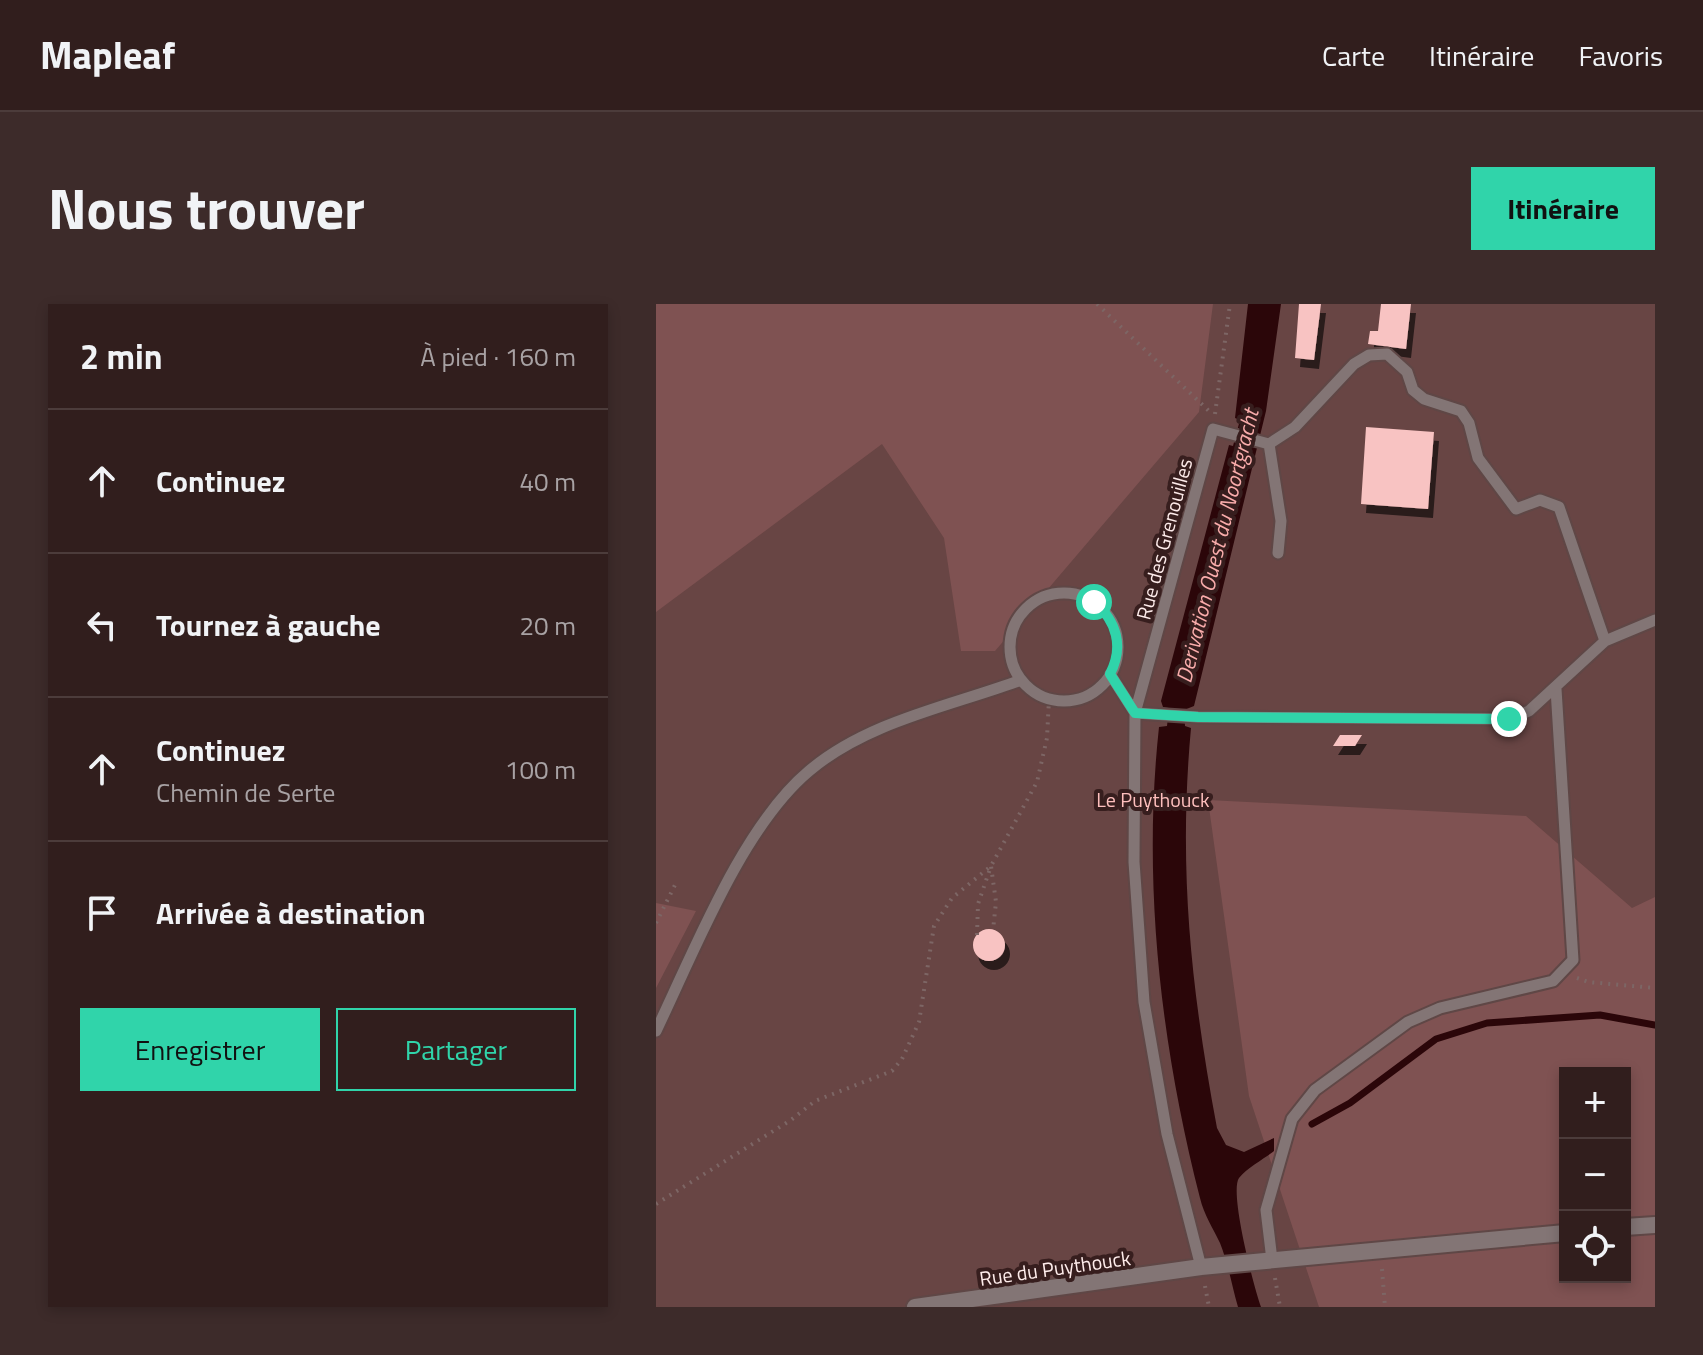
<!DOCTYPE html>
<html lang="fr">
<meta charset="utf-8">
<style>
:root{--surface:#311e1d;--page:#3d2b2a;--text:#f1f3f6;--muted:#a8a2a4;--line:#4c3c3b;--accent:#30d4aa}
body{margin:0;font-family:"Titillium Web",sans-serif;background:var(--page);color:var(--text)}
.controls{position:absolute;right:24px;bottom:24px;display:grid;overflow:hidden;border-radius:0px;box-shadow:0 4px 12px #0003}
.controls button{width:72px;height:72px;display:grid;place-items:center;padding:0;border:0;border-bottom:2px solid var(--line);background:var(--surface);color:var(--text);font:40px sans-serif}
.stop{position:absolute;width:24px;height:24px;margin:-18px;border:6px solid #30d4aa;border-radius:50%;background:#fff}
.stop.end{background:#30d4aa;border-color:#fff;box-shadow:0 2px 8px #0008}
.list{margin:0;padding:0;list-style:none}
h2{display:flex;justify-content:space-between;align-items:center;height:104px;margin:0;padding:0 32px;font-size:34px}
h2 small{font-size:26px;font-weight:400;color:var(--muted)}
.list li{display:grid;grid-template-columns:52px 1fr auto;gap:24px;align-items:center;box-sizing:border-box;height:144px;padding:0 32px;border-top:2px solid var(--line)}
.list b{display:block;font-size:30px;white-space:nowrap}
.list p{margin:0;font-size:26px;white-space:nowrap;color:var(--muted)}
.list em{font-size:26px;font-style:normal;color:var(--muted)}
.actions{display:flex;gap:16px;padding:24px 32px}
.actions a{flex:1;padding:18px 0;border:2px solid var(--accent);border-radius:0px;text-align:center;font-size:28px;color:var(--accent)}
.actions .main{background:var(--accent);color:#111}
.icon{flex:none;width:44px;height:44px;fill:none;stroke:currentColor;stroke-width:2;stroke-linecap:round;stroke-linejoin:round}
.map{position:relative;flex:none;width:999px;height:1003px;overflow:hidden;border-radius:0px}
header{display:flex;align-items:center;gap:48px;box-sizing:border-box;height:112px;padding:0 40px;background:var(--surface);border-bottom:2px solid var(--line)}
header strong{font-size:38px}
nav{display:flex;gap:44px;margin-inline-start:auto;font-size:28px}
.intro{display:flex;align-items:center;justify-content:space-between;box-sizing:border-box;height:192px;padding:0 48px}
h1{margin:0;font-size:56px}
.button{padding:20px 36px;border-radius:0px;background:var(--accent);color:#111;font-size:28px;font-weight:700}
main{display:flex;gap:48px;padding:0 48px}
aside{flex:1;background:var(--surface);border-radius:0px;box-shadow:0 4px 12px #0003}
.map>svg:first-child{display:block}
</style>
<header>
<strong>Mapleaf</strong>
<nav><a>Carte</a><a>Itinéraire</a><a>Favoris</a></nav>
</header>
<div class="intro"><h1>Nous trouver</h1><a class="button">Itinéraire</a></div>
<main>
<aside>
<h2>2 min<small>À pied · 160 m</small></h2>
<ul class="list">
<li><svg class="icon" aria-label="ahead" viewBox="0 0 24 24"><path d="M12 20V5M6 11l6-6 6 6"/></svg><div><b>Continuez</b></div><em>40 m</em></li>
<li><svg class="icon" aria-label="left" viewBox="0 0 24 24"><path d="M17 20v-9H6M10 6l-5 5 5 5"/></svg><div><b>Tournez à gauche</b></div><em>20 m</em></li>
<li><svg class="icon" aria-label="ahead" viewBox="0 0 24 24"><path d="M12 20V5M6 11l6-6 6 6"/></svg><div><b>Continuez</b><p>Chemin de Serte</p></div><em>100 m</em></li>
<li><svg class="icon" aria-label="arrive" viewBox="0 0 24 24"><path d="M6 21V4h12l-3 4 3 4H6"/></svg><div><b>Arrivée à destination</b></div></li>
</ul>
<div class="actions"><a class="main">Enregistrer</a><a>Partager</a></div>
</aside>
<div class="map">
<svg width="999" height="1003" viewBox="0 0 999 1003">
<defs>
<filter id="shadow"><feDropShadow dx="5" dy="9" stdDeviation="0" flood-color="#0009"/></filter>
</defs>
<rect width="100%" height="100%" fill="#412827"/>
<path fill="#684544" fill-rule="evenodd" d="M0 0H999V1003H0ZM909 769H969V973H909Z"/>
<path fill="#7f5252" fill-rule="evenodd" d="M0 0H557L543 108 339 347H305L288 234 226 140 0 308Z
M552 496 870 512 976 604 999 593V1003H663L593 792ZM909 769H969V973H909Z
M0 599 40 607 0 684Z"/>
<path fill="#2b0609" d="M592 0H625L610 107 538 402 528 406 529 422 535 424C522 565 535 685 561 824L570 841 588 848 618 834V847C608 855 591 864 583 874 573 888 598 984 605 1003H582C576 982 572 959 564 939 557 924 548 911 544 894 505 742 486 580 503 423L511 422 513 404 507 403 505 397 573 141 577 142 584 116 579 114Z"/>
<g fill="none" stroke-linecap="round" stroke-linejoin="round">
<path stroke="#2b0609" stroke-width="7" d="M656 820 694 799 780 735 831 719 944 711 999 721"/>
</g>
<path fill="#f8c3c2" filter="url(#shadow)" d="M643 0H665L658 56 639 54Z
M725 0H755L750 45 712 40 714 27H722Z
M710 123 778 128 772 205 705 200Z
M684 431H706L699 442H677Z
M317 641a16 16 0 1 1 32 0a16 16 0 1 1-32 0Z"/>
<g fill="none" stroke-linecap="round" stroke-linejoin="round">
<defs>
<path id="lane" d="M613 140 625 217 622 249
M354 343a54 54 0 1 1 108 0a54 54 0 1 1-108 0Z
M454 370 479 409
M479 409 542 413 853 415 873 407 949 337 999 316
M0 727C38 648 86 523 153 467 212 417 295 402 365 376
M616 956 610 906 636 815 659 786 752 718 784 704 897 677 917 656 900 385
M545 963 511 830 488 698 478 558 479 409 557 125 613 140 639 123 698 60 713 51 731 50 751 68 757 86 768 95 805 107 813 119 822 154 860 205 884 196 903 203 949 337"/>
<path id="street" d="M969 923 999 921
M259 1003 545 963 909 929"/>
</defs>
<use href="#lane" stroke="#5f4746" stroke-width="15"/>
<use href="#street" stroke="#5f4746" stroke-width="20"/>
<path stroke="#7d6665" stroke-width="4" stroke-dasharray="2 6" stroke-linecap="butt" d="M441 0 555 109
M559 110 574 0
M0 619 19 581
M321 631 322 600 335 562 340 598 337 626
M921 674 932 678 999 684
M0 900 135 816 159 797 236 767 246 755 263 718 278 622 296 594 335 562 381 478 391 434 393 395
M726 965 729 1003
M619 974 624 1003
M549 982 553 1003"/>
<use href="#lane" stroke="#837575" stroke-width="11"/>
<use href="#street" stroke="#837575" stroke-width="16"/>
</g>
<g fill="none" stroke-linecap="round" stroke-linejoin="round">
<path stroke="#30d4aa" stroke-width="10" d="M438 298C461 317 468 343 454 370L479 409 542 413 853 415"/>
</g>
<g text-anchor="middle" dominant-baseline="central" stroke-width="8" stroke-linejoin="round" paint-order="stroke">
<g font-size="20" fill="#feeceb" stroke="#371e1e">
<text transform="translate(508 235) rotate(-75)">Rue des Grenouilles</text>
<text transform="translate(399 964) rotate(-8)">Rue du Puythouck</text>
</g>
<g font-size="20" fill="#febfbd" stroke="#371e1e">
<text x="497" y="495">Le Puythouck</text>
</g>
<g font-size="22" font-style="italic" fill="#f9acab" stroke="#371e1e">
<text transform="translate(561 242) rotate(-76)">Derivation Ouest du Noortgracht</text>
</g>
</g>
</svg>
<div class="controls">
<button>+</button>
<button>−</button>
<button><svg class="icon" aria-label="locate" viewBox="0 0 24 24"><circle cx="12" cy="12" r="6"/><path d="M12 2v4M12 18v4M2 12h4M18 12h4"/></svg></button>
</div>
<div class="stop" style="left:438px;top:298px"></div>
<div class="stop end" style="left:853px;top:415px"></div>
</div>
</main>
